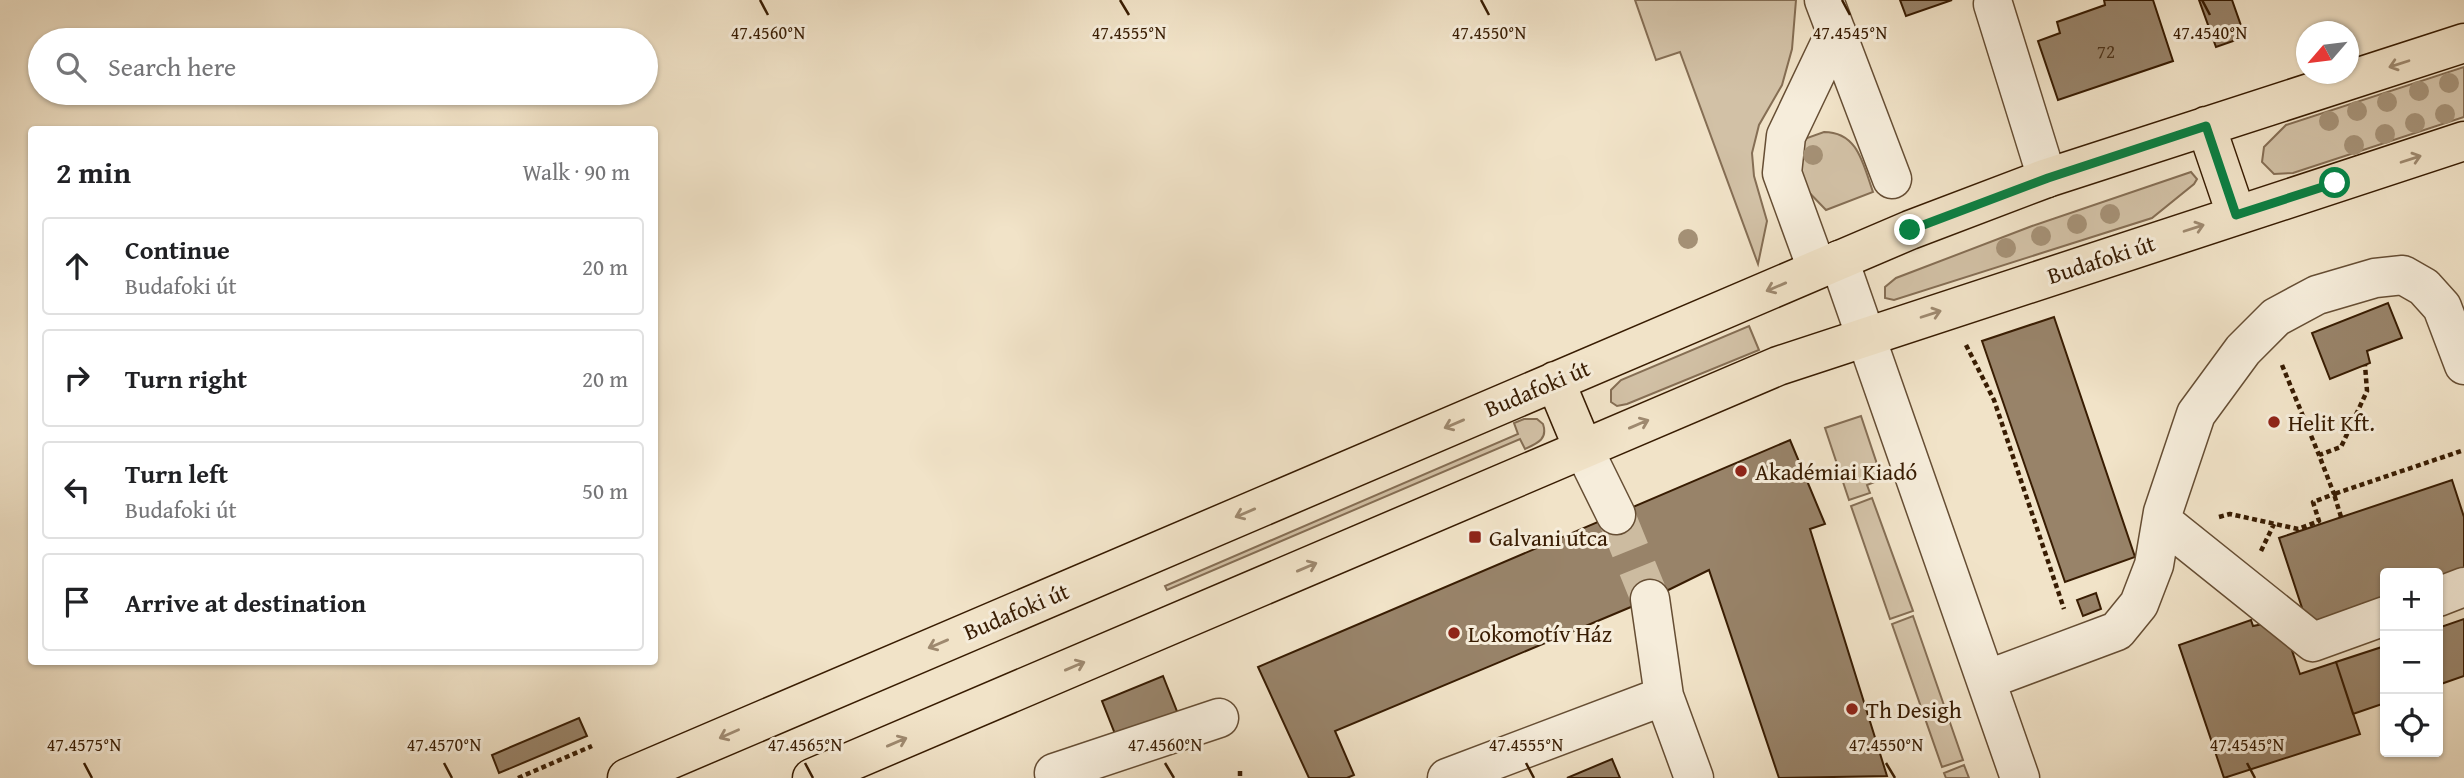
<!DOCTYPE html>
<meta charset="utf-8">
<style>
:root{--surface:#fff;--page:#f6f6f6;--text:#202124;--muted:#757577;--line:#e0e0e0}
body{margin:0;font-family:"Gentium Book Plus",serif;background:var(--page);color:var(--text)}
.controls{position:absolute;right:21px;bottom:21px;display:grid;overflow:hidden;border-radius:7px;box-shadow:0 2px 5px #0004}
.controls button{width:63px;height:63px;display:grid;place-items:center;padding:0;border:0;border-bottom:2px solid var(--line);background:var(--surface);color:var(--text);font:35px sans-serif}
.compass{position:absolute;left:2296px;top:21px;width:63px;height:63px;border-radius:50%;background:var(--surface);box-shadow:0 2px 5px #0004;rotate:242deg}
.stop{position:absolute;width:21px;height:21px;margin:-16px;border:5px solid #0b8043;border-radius:50%;background:#fff}
.stop.end{background:#0b8043;border-color:#fff;box-shadow:0 2px 7px #0008}
.list{margin:0;padding:0;list-style:none}
h2{display:flex;justify-content:space-between;align-items:center;height:91px;margin:0;padding:0 28px;font-size:30px}
h2 small{font-size:23px;font-weight:400;color:var(--muted)}
.list li{display:grid;grid-template-columns:46px 1fr auto;gap:21px;align-items:center;box-sizing:border-box;height:98px;margin:0 14px 14px;padding:0 14px;border:2px solid var(--line);border-radius:7px}
.list b{display:block;font-size:26px;white-space:nowrap}
.list p{margin:0;font-size:23px;white-space:nowrap;color:var(--muted)}
.list em{font-size:23px;font-style:normal;color:var(--muted)}
.icon{flex:none;width:38px;height:38px;fill:none;stroke:currentColor;stroke-width:2;stroke-linecap:round;stroke-linejoin:round}
.map{position:relative;flex:none;width:2464px;height:778px;overflow:hidden}
.search{position:absolute;background:var(--surface);box-shadow:0 2px 5px #0004;left:28px;top:28px;width:630px;height:77px;display:flex;align-items:center;gap:18px;box-sizing:border-box;padding:0 24px;border-radius:38px;color:var(--muted);font-size:26px}
.panel{position:absolute;background:var(--surface);box-shadow:0 2px 5px #0004;left:28px;top:126px;width:630px;height:539px;border-radius:7px}
.map>svg:first-child{display:block}
</style>
<div class="map">
<svg width="2464" height="778" viewBox="0 0 2464 778">
<rect width="100%" height="100%" fill="#f1e3c8"/>
<filter id="stains"><feTurbulence type="fractalNoise" baseFrequency=".00286" numOctaves="4"/><feColorMatrix values="0 0 0 0 .2 0 0 0 0 .09 0 0 0 0 .02 0 0 0 .5 -.17"/></filter>
<radialGradient id="worn" r=".72"><stop offset=".6" stop-color="#630" stop-opacity="0"/><stop offset="1" stop-color="#630" stop-opacity=".3"/></radialGradient>
<path fill="#d2c1a6" stroke="#856e54" stroke-width="2" d="M1635 0H1796L1792 49 1782 85 1759 125 1752 153 1754 176 1767 221 1758 264 1680 52 1656 60Z
M2464 67V117L2293 173 2274 174 2262 162 2264 147 2286 125Z
M1824 132C1858 132 1863 164 1873 192L1826 210 1800 183V146L1807 138Z
M2191 172 2197 179 2194 184 2152 218 1894 300 1885 298V287L1896 278 2032 226Z
M1749 326 1759 350 1627 404 1617 406 1611 402V390L1621 380Z
M1861 416 1882 479 1867 485 1870 493 1849 500 1825 428Z
M1524 419H1537L1543 424C1548 439 1538 443 1525 449L1520 439 1167 590 1165 586 1518 434 1514 423Z
M1872 498 1913 611 1890 619 1851 506Z
M1913 616 1963 760 1942 767 1892 624Z
M1964 765 1969 778H1946L1944 773Z"/>
<path fill="#988369" stroke="#381c02" stroke-width="2" d="M1900 0H1952L1906 16Z
M2104 0H2153L2173 61 2058 100 2038 41 2060 33 2057 22 2105 5Z
M2199 0H2232L2245 37 2216 47Z
M2388 303 2402 338 2367 351 2370 363 2330 379 2312 333Z
M2054 317 2135 557 2065 582 1982 341Z
M1790 440 1825 524 1810 529 1887 776 1779 778 1709 570 1650 599 1335 731 1354 775 1347 778H1309L1258 667Z
M2452 480 2464 517V575L2438 583V573H2385V601L2308 626 2279 538Z
M2096 593 2101 609 2083 616 2077 600Z
M2464 619V676L2438 685V628Z
M2251 620 2253 626 2263 624 2288 639 2300 674 2336 662 2360 734 2224 778 2179 645Z
M2385 646V703L2353 714 2336 662Z
M1163 676 1180 719 1119 744 1102 701Z
M579 718 587 736 499 773 492 755Z
M1612 759 1620 778H1567Z"/>
<g fill="none" stroke-linecap="round" stroke-linejoin="round">
<path stroke="#ccbba0" stroke-width="38" stroke-dasharray="38 19" stroke-linecap="butt" d="M1616 515 1650 599"/>
<defs>
<path id="minor" d="M1824 0 1892 179
M1993 4 2047 178
M1839 260 2020 778
M1817 269 1782 173 1786 136 1836 31
M1583 448 1616 515
M2162 521 2313 642 2385 616
M2438 597 2464 587
M1650 599 1664 696 1694 778
M1986 680 2117 631 2139 604 2154 565 2163 512 2196 414 2243 350 2276 317 2317 295 2375 278 2403 275 2424 287 2442 307 2464 365
M1054 773 1219 718
M1447 778 1664 696"/>
<path id="major" d="M2206 126 2236 214
M1555 381 1583 448
M627 778 1910 230 2047 178 2464 43
M812 778 1778 366 2464 141"/>
</defs>
<use href="#minor" stroke="#664e34" stroke-width="41"/>
<use href="#major" stroke="#381c02" stroke-width="41"/>
<path stroke="#381c02" stroke-width="4.5" stroke-dasharray="5 3.5" stroke-linecap="butt" d="M1966 345 1994 400 2064 609
M2282 365 2319 455
M2219 517 2230 514 2298 529 2319 521 2313 502 2334 494 2319 455 2341 447 2367 391 2365 365
M2341 517 2334 494 2464 450
M2261 551 2274 524
M1240 771V778
M518 778 592 746"/>
<use href="#minor" stroke="#f6eddb" stroke-width="38"/>
<use href="#major" stroke="#f1e3c8" stroke-width="38"/>
</g>
<g fill="#a59176">
<circle cx="2449" cy="83" r="10"/>
<circle cx="2419" cy="91" r="10"/>
<circle cx="2387" cy="102" r="10"/>
<circle cx="2357" cy="111" r="10"/>
<circle cx="2445" cy="114" r="10"/>
<circle cx="2329" cy="121" r="10"/>
<circle cx="2415" cy="123" r="10"/>
<circle cx="2385" cy="134" r="10"/>
<circle cx="2354" cy="145" r="10"/>
<circle cx="1813" cy="155" r="10"/>
<circle cx="2110" cy="214" r="10"/>
<circle cx="2077" cy="224" r="10"/>
<circle cx="2041" cy="236" r="10"/>
<circle cx="1688" cy="239" r="10"/>
<circle cx="2006" cy="248" r="10"/>
</g>
<defs><path id="oneway-shaft" d="M-6 0H5M1.5-3L5.5 0L1.5 3" fill="none" stroke-width="1.6" stroke-linecap="round" stroke-linejoin="round" transform="scale(1.75)"/></defs>
<g stroke="#9e896f">
<use href="#oneway-shaft" transform="translate(2399 64) rotate(162)"/>
<use href="#oneway-shaft" transform="translate(2411 159) rotate(-18)"/>
<use href="#oneway-shaft" transform="translate(2194 228) rotate(-18)"/>
<use href="#oneway-shaft" transform="translate(1776 287) rotate(157)"/>
<use href="#oneway-shaft" transform="translate(1931 314) rotate(-18)"/>
<use href="#oneway-shaft" transform="translate(1454 424) rotate(157)"/>
<use href="#oneway-shaft" transform="translate(1639 424) rotate(-23)"/>
<use href="#oneway-shaft" transform="translate(1245 513) rotate(157)"/>
<use href="#oneway-shaft" transform="translate(1307 567) rotate(-23)"/>
<use href="#oneway-shaft" transform="translate(938 644) rotate(157)"/>
<use href="#oneway-shaft" transform="translate(1075 666) rotate(-23)"/>
<use href="#oneway-shaft" transform="translate(729 734) rotate(156)"/>
<use href="#oneway-shaft" transform="translate(897 742) rotate(-23)"/>
</g>
<g fill="none" stroke-linecap="round" stroke-linejoin="round">
<path stroke="#0b8043" stroke-width="9" d="M1910 230 2048 178 2206 126 2236 215 2335 183"/>
</g>
<path fill="none" stroke="#381c02" stroke-width="2.5" d="M760 0 768 15M1120 0 1129 15M1481 0 1489 15M1842 0 1850 15M2202 0 2210 15M84 763 92 778M444 763 452 778M805 763 813 778M1165 763 1174 778M1526 763 1534 778M1886 763 1895 778M2247 763 2255 778"/>
<g fill="#8f2418" stroke="#f6eddb" stroke-width="2.5">
<circle cx="2274" cy="422" r="7"/>
<circle cx="1741" cy="471" r="7"/>
<rect x="1468" y="530" width="14" height="14" rx="3.5"/>
<circle cx="1454" cy="633" r="7"/>
<circle cx="1852" cy="709" r="7"/>
</g>
<g text-anchor="middle" dominant-baseline="central" stroke-width="6" stroke-linejoin="round" paint-order="stroke">
<g font-size="19" fill="#50361c">
<text x="2106" y="51">72</text>
</g>
<g font-size="23" fill="#381c02" stroke="#f6eddb">
<text transform="translate(2101 259) rotate(-18)">Budafoki út</text>
<text transform="translate(1537 388) rotate(-23)">Budafoki út</text>
<text transform="translate(1016 611) rotate(-23)">Budafoki út</text>
</g>
<g font-size="23" fill="#381c02" stroke="#f6eddb" text-anchor="start">
<text x="2288" y="422">Helit Kft.</text>
<text x="1755" y="471">Akadémiai Kiadó</text>
<text x="1489" y="537">Galvani utca</text>
<text x="1468" y="633">Lokomotív Ház</text>
<text x="1866" y="709">Th Desigh</text>
</g>
</g>
<g font-size="18" text-anchor="middle" fill="#381c02" stroke="#f6eddb" stroke-width="6" stroke-linejoin="round" paint-order="stroke">
<text x="768" y="39">47.4560°N</text>
<text x="1129" y="39">47.4555°N</text>
<text x="1850" y="39">47.4545°N</text>
<text x="2210" y="39">47.4540°N</text>
<text x="1489" y="39">47.4550°N</text>
<text x="84" y="751">47.4575°N</text>
<text x="444" y="751">47.4570°N</text>
<text x="805" y="751">47.4565°N</text>
<text x="1165" y="751">47.4560°N</text>
<text x="1526" y="751">47.4555°N</text>
<text x="1886" y="751">47.4550°N</text>
<text x="2247" y="751">47.4545°N</text>
</g>
<rect width="100%" height="100%" filter="url(#stains)"/>
<rect width="100%" height="100%" fill="url(#worn)"/>
</svg>
<div class="controls">
<button>+</button>
<button>−</button>
<button><svg class="icon" aria-label="locate" viewBox="0 0 24 24"><circle cx="12" cy="12" r="6"/><path d="M12 2v4M12 18v4M2 12h4M18 12h4"/></svg></button>
</div>
<svg class="compass" viewBox="-18 -18 36 36"><path d="M0-13l5 13h-10z" fill="#e53935"/><path d="M0 13l5-13h-10z" fill="#757577"/></svg>
<div class="stop" style="left:2335px;top:183px"></div>
<div class="stop end" style="left:1910px;top:230px"></div>
<div class="search"><svg class="icon" aria-label="search" viewBox="0 0 24 24"><circle cx="10" cy="10" r="6"/><path d="M15 15l6 6"/></svg>Search here</div>
<section class="panel">
<h2>2 min<small>Walk · 90 m</small></h2>
<ul class="list">
<li><svg class="icon" aria-label="ahead" viewBox="0 0 24 24"><path d="M12 20V5M6 11l6-6 6 6"/></svg><div><b>Continue</b><p>Budafoki út</p></div><em>20 m</em></li>
<li><svg class="icon" aria-label="right" viewBox="0 0 24 24"><path d="M7 20v-9h11M14 6l5 5-5 5"/></svg><div><b>Turn right</b></div><em>20 m</em></li>
<li><svg class="icon" aria-label="left" viewBox="0 0 24 24"><path d="M17 20v-9H6M10 6l-5 5 5 5"/></svg><div><b>Turn left</b><p>Budafoki út</p></div><em>50 m</em></li>
<li><svg class="icon" aria-label="arrive" viewBox="0 0 24 24"><path d="M6 21V4h12l-3 4 3 4H6"/></svg><div><b>Arrive at destination</b></div></li>
</ul>
</section>
</div>
